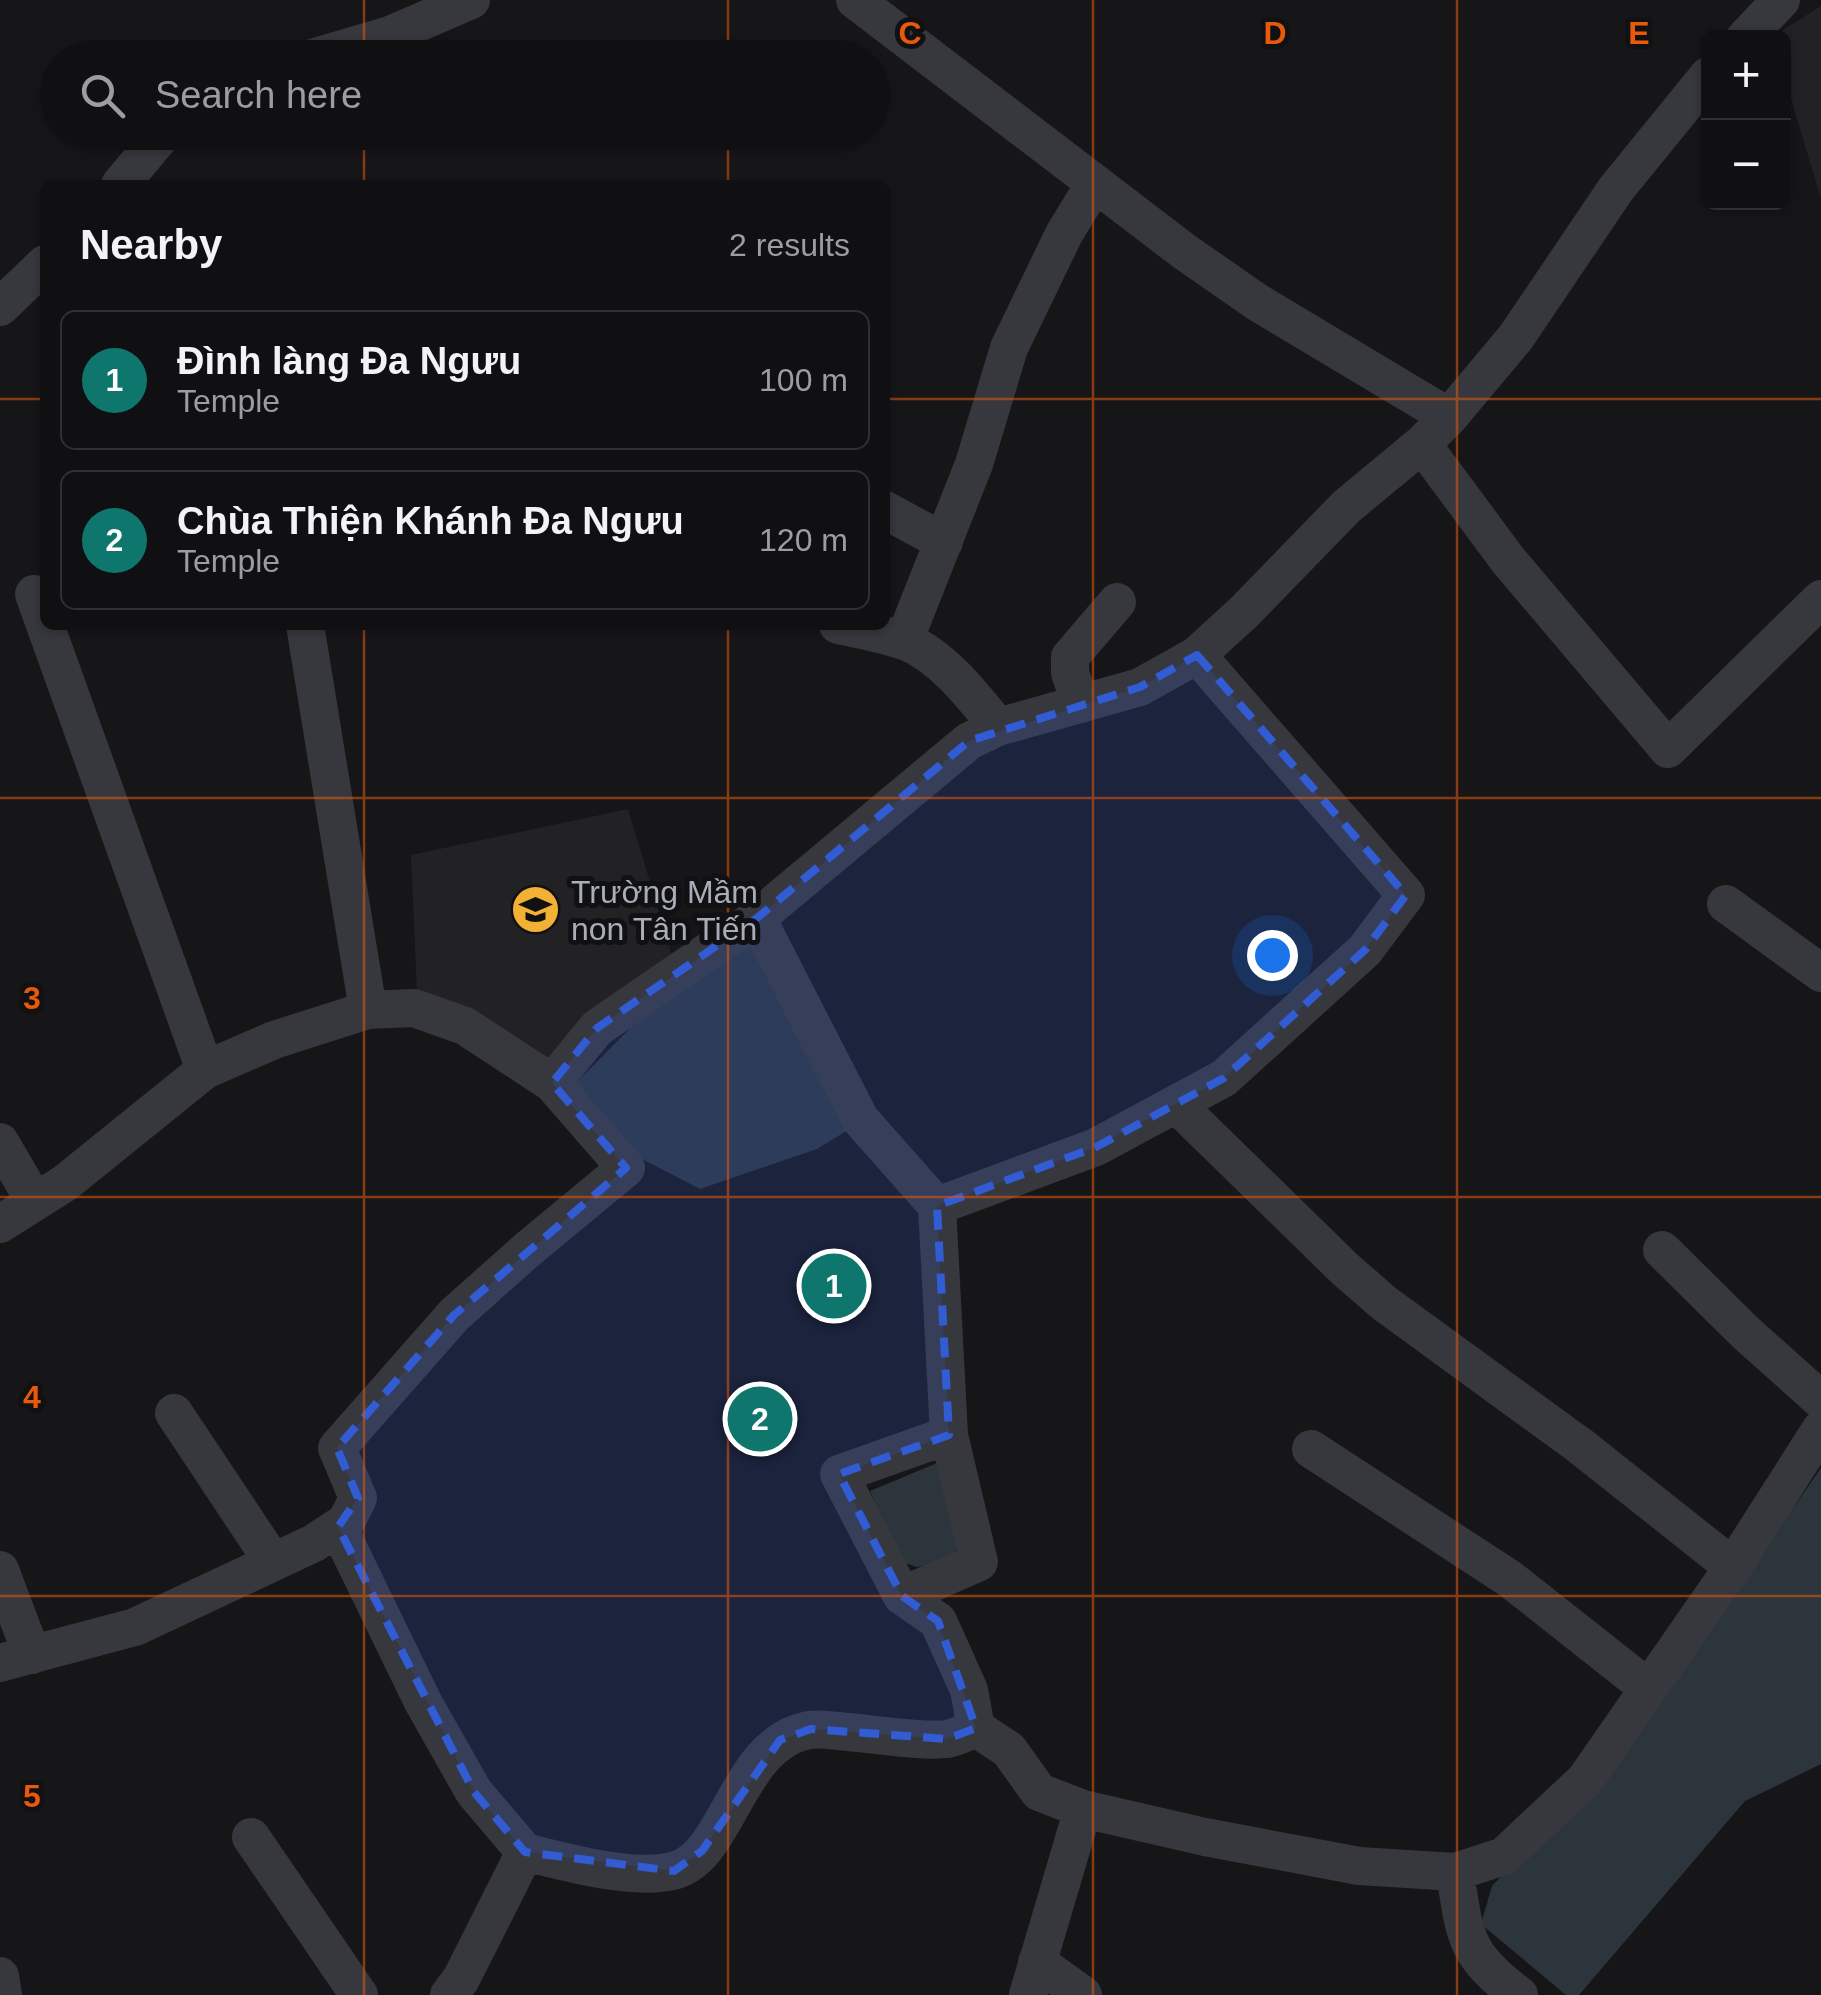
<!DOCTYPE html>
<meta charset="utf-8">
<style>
:root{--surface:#101012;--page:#1e1e20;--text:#f1f3f6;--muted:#9c9d9f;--line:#303032;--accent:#0f766e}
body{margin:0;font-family:Helvetica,sans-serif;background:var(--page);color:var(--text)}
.controls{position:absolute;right:30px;top:30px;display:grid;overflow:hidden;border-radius:15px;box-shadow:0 2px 8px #0004}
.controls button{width:90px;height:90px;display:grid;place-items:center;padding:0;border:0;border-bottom:2px solid var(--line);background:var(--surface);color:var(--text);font:50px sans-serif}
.you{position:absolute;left:1272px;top:955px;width:35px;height:35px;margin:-25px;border:8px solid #fff;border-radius:50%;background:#1a73e8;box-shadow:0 0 0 15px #1a73e833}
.badge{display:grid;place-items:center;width:65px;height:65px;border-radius:50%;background:var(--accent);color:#fff;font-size:32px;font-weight:700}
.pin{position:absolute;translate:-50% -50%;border:5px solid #fff;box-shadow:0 2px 10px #0006}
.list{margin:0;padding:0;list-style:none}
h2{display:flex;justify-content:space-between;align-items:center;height:130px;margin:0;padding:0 40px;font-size:42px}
h2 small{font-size:32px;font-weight:400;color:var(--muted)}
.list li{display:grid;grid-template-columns:65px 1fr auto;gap:30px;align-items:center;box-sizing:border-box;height:140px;margin:0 20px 20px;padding:0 20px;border:2px solid var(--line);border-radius:15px}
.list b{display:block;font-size:38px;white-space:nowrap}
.list p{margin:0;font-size:32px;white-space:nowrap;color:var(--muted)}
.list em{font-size:32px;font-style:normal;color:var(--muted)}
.icon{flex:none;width:55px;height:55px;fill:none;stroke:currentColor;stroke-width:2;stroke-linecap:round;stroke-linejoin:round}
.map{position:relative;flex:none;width:1821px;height:1995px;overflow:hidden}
.search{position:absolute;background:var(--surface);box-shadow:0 2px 8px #0004;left:40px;top:40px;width:850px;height:110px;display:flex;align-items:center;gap:25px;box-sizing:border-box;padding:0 35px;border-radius:55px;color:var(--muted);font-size:38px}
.panel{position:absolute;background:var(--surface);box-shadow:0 2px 8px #0004;left:40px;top:180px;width:850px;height:450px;border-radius:15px}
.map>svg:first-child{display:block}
</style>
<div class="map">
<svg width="1821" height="1995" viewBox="0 0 1821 1995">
<rect width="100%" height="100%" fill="#161618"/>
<path fill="#222225" d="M1821 6V199L1784 75V38L1772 37Z
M628 809 675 965 548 1072 417 992 411 855Z"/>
<path fill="#2c353c" d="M754 935 853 1127 817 1149 700 1189 638 1157 572 1087 665 993Z
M937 1463 958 1544 953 1560 917 1567 902 1562 870 1491Z
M1821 1468V1764L1745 1801 1579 1995H1566L1481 1924 1492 1886 1633 1737Z"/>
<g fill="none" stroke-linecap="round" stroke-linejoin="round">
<path stroke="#37383d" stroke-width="38" d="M855 0 1185 252 1257 302 1449 417
M1745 38 1781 0
M312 58 390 35 471 0
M120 185 164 132
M0 307 45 264
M1422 444 1508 560 1668 749 1821 599
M885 510 944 542
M34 594 205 1070
M305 625 368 1010
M838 625C861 630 886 634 907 642 943 657 973 696 998 727
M904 641 974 464 1009 348 1064 234 1095 183
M1081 704 1070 673V657L1117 602
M1726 904 1821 973
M757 918 860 1119 937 1206 949 1435 979 1562 902 1596
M552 1083 597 1028 757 918 969 741 998 727 1140 687 1197 655 1244 612 1346 507 1422 444 1449 417 1516 337 1616 189 1708 76
M1176 1104 1346 1270 1384 1303 1579 1445 1733 1567
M0 1142 35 1202
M937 1206 1096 1147 1224 1078 1365 950 1406 895 1197 655
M0 1224 65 1183 205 1070 274 1040 368 1010 414 1008 465 1026 552 1083 626 1168 527 1250 454 1315 337 1448 358 1498 346 1522 314 1543 135 1627 0 1663
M1662 1250 1746 1333 1821 1400
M174 1413 273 1562
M949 1435 839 1474 902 1596 938 1621 969 1690 976 1728 1009 1750 1039 1792 1083 1809 1205 1837 1359 1866 1455 1872 1504 1856 1585 1780 1733 1567 1821 1429
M1311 1449 1510 1579 1648 1688
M338 1527 423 1702 474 1792 525 1852 461 1979 449 1995
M0 1570 32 1655
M251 1837 359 1995
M525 1852C565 1862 636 1882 676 1870 729 1854 737 1743 809 1730 821 1728 836 1731 848 1732 875 1734 922 1742 947 1739 957 1737 967 1732 976 1728
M1455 1872C1465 1937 1464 1954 1519 1995
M1037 1962 1083 1995
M0 1976 3 1995
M1028 1995 1083 1809"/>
</g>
<path fill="#325cd3" fill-opacity="0.2" stroke="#325cd3" stroke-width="8" stroke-dasharray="20 12" stroke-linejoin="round" d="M1197 655 1406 895 1365 950 1224 1078 1096 1147 937 1206 949 1435 839 1474 902 1596 938 1621 976 1728 947 1739 811 1729 780 1740 702 1851 674 1871 525 1852 474 1792 338 1527 358 1498 337 1448 454 1315 626 1168 552 1083 597 1028 757 918 969 741 1140 687Z"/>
<path fill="none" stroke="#e8590c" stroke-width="2.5" stroke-opacity="0.55" d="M364 0V58M728 0V58M1093 0V1995M1457 0V1995M364 132V185M728 132V185M0 399H45M885 399H1821M364 625V1995M728 625V1995M0 798H1821M0 1197H1821M0 1596H1821"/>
<defs>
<symbol id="school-disc" viewBox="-11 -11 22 22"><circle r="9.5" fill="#f2b134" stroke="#111113"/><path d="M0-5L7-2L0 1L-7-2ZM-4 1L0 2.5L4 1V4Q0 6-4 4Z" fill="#111"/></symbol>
</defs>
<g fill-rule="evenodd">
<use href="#school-disc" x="508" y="882" width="55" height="55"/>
</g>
<g text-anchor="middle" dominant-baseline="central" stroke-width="10" stroke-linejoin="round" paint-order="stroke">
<g font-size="32" fill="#a8adb8" stroke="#111113" text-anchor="start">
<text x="571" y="892">Trường Mầm<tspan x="571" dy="37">non Tân Tiến</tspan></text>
</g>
</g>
<g font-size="32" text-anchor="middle" font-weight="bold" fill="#e8590c" stroke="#111113" stroke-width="10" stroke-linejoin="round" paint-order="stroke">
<text x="910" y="44">C</text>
<text x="1275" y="44">D</text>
<text x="1639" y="44">E</text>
<text x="32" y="1009">3</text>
<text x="32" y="1408">4</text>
<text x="32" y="1807">5</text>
</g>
</svg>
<div class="controls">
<button>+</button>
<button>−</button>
</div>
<div class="you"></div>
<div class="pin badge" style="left:834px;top:1286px">1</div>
<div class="pin badge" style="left:760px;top:1419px">2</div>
<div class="search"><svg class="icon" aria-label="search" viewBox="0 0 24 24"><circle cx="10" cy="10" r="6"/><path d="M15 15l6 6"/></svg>Search here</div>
<section class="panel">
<h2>Nearby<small>2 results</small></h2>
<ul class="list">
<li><span class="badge">1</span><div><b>Đình làng Đa Ngưu</b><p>Temple</p></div><em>100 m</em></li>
<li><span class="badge">2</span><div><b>Chùa Thiện Khánh Đa Ngưu</b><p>Temple</p></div><em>120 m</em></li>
</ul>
</section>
</div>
